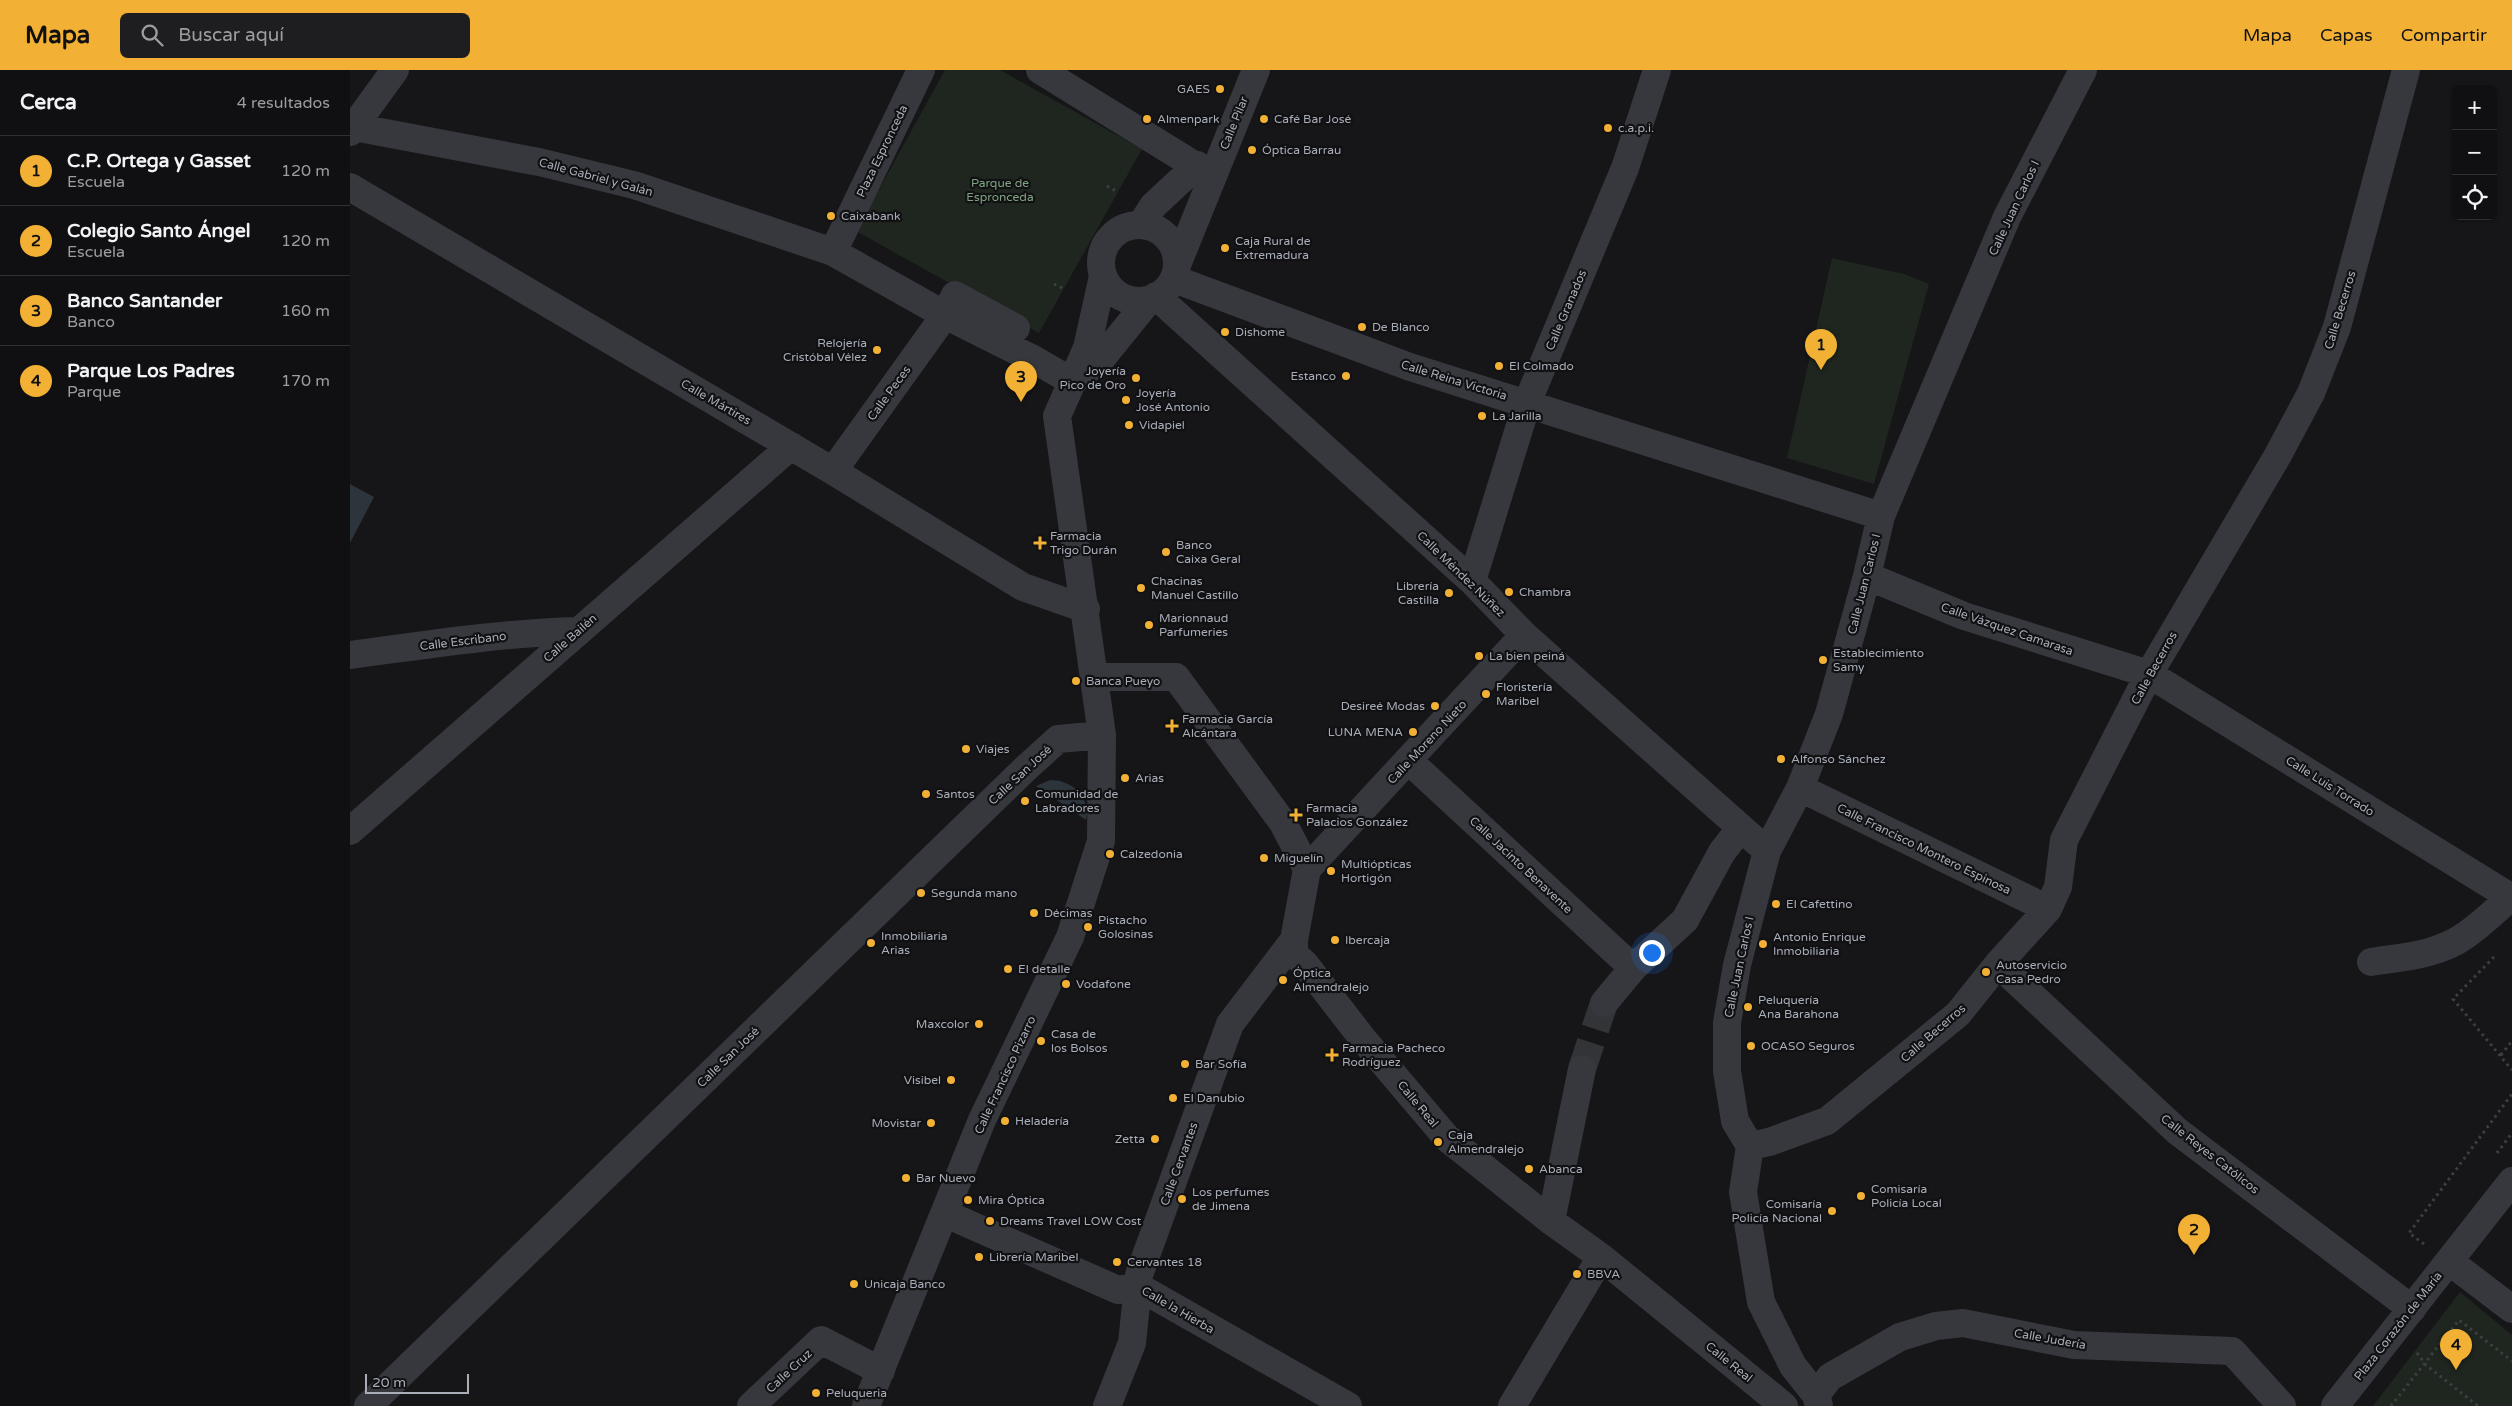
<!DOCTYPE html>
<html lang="es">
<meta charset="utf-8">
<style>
:root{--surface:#101012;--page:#1e1e20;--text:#f1f3f6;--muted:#9c9d9f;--line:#303032;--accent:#f2b134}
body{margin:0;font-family:"Varela Round",sans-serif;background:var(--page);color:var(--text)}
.controls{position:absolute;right:15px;top:15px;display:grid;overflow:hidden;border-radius:8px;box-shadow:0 1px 4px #0004}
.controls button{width:45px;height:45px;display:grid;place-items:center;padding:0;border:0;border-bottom:1px solid var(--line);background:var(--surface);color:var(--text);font:25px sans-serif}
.scale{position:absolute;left:15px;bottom:12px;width:104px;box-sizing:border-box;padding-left:5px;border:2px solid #a8adb8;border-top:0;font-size:14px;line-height:18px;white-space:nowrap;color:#a8adb8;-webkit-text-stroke:4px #111113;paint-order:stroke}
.you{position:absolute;left:1301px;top:882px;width:18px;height:18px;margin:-12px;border:4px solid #fff;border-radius:50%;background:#1a73e8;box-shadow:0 0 0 8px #1a73e833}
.badge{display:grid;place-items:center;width:32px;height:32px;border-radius:50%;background:var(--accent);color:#111;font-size:16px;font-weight:700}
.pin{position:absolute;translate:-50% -41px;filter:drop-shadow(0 1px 2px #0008)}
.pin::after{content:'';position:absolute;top:26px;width:18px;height:15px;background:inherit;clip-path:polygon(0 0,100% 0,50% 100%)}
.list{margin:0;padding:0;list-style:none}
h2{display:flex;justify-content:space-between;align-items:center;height:65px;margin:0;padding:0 20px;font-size:21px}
h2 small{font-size:16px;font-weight:400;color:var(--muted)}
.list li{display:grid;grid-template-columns:32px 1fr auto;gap:15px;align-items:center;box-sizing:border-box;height:70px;padding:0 20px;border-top:1px solid var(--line)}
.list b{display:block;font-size:19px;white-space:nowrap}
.list p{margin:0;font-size:16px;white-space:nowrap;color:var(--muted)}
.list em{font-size:16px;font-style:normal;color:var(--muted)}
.icon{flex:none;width:28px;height:28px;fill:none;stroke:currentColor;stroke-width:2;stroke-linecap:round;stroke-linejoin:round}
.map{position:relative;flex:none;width:2162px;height:1336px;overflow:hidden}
header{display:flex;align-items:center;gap:30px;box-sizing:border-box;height:70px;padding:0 25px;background:var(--accent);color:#111}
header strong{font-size:24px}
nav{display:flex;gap:28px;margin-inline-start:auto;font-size:18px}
.search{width:350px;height:45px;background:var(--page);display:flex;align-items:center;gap:12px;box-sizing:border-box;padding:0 18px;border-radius:8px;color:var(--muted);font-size:19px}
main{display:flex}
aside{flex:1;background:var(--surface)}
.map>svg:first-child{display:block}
</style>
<header>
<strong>Mapa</strong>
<div class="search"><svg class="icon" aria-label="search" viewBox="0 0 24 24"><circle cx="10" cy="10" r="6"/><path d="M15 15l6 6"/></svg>Buscar aquí</div>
<nav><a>Mapa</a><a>Capas</a><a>Compartir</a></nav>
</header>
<main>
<aside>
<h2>Cerca<small>4 resultados</small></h2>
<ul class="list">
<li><span class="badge">1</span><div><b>C.P. Ortega y Gasset</b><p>Escuela</p></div><em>120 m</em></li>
<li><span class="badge">2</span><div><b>Colegio Santo Ángel</b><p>Escuela</p></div><em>120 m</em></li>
<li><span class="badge">3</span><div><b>Banco Santander</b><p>Banco</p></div><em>160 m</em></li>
<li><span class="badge">4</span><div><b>Parque Los Padres</b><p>Parque</p></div><em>170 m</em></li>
</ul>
</aside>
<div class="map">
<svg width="2162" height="1336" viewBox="0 0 2162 1336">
<rect width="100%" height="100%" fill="#161618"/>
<path fill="#1e261f" d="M595 0H650L792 79 689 263 506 161Z
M1482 188 1554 204 1579 214 1524 414 1437 388Z
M2110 1222 2162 1265V1336H2023Z"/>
<path fill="#2c353c" d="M0 414 24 427 0 473Z
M700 710C722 710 741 727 736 750L686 716Z"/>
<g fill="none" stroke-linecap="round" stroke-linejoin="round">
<path stroke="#333438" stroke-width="28" stroke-dasharray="28 14" stroke-linecap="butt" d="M1232 999 1254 933"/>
<path stroke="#3d3f44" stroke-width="3" stroke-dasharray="2.5 4" stroke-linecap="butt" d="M757 116 768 122
M704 214 714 219
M2144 887 2103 929 2162 1000
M2151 985 2162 971
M2147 1083 2162 1063
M2074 1174 2059 1163 2162 1024
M2067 1283 2076 1295 2128 1336
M2041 1336 2109 1250 2162 1291"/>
<path stroke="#37383d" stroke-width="28" d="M690 0 862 106
M4 57 189 92 284 115 483 182 595 245 685 290 723 312
M0 62 45 0
M0 117 483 401 673 517 736 539
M791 155 803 136 847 95
M751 193a38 38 0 1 1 76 0a38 38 0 1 1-76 0Z
M483 182 571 0
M827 195 906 0
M824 209 1060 297 1531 446
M806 226 1122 511 1174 565 1417 781
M726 309 752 288 798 231
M483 401 595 245 605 225 666 258
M1517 506 1614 546 1799 604 2162 828
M1122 511 1177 333 1275 98 1307 0
M0 585C75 575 151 563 227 561
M745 607H826L933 753 957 799 944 870V884L955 894 1013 969 1097 1068 1201 1151 1251 1187 1434 1336
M1059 691 1283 898
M1450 718 1698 839
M0 761 441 376
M957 799 1174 565
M2021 892C2054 887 2088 885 2116 865 2132 854 2146 840 2161 827
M1648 894 1827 1061 2062 1239
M1254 933 1283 898 1335 850 1372 782 1390 759
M1400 1076 1419 1072 1477 1051 1608 944 1648 894 1698 839 1708 817 1714 770 1799 604 1928 385 1961 323 1987 257 2056 0
M1400 1076 1385 1051 1377 1001V953L1387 895 1417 781 1450 718 1479 644 1517 506 1531 446 1657 147 1733 0
M1400 1076 1393 1122 1411 1232 1443 1296 1466 1325 1469 1336
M596 1144 768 1220 787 1216 998 1336
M1201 1151 1232 999
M2099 1191 2162 1111
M1466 1325 1480 1307 1550 1267 1586 1256 1613 1253 1724 1275 1882 1281 1932 1336
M18 1336 674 700 708 669 752 665
M401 1336 471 1270 531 1301
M516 1336 632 1050 720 867 751 771 752 665 707 346 737 278 753 206
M757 1336 782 1273 789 1205 880 954 944 870
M1162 1336 1251 1187
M1985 1336 2099 1191 2162 1239"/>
</g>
<g fill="#f2b134" stroke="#111113" stroke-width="2">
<circle cx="870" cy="19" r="5"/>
<circle cx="797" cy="49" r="5"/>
<circle cx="914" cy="49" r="5"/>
<circle cx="1258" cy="58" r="5"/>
<circle cx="902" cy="80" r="5"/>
<circle cx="481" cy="146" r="5"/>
<circle cx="875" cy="178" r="5"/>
<circle cx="1012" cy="257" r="5"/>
<circle cx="875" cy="262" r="5"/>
<circle cx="527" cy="280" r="5"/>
<circle cx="1149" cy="296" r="5"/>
<circle cx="996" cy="306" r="5"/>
<circle cx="786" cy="308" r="5"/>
<circle cx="776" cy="330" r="5"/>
<circle cx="1132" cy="346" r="5"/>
<circle cx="779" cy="355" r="5"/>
<path d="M687.5 465.5h5v5h5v5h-5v5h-5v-5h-5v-5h5z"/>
<circle cx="816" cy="482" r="5"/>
<circle cx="791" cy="518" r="5"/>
<circle cx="1159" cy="522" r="5"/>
<circle cx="1099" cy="523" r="5"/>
<circle cx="799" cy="555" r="5"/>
<circle cx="1129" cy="586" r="5"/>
<circle cx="1473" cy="590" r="5"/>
<circle cx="726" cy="611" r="5"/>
<circle cx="1136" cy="624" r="5"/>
<circle cx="1085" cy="636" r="5"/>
<path d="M819.5 648.5h5v5h5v5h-5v5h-5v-5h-5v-5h5z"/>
<circle cx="1063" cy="662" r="5"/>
<circle cx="616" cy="679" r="5"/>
<circle cx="1431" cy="689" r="5"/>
<circle cx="775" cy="708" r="5"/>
<circle cx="576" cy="724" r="5"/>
<circle cx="675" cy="731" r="5"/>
<path d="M943.5 737.5h5v5h5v5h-5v5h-5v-5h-5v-5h5z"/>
<circle cx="760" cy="784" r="5"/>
<circle cx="914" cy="788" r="5"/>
<circle cx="981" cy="801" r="5"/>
<circle cx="571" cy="823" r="5"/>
<circle cx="1426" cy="834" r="5"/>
<circle cx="684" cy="843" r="5"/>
<circle cx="738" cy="857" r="5"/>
<circle cx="985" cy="870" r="5"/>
<circle cx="521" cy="873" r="5"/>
<circle cx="1413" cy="874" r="5"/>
<circle cx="658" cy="899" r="5"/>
<circle cx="1636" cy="902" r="5"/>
<circle cx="933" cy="910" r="5"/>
<circle cx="716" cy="914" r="5"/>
<circle cx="1398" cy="937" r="5"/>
<circle cx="629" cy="954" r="5"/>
<circle cx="691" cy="971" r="5"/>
<circle cx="1401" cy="976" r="5"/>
<path d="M979.5 977.5h5v5h5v5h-5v5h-5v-5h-5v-5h5z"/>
<circle cx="835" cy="994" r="5"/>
<circle cx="601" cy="1010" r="5"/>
<circle cx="823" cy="1028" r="5"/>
<circle cx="655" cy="1051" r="5"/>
<circle cx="581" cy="1053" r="5"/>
<circle cx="805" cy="1069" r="5"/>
<circle cx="1088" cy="1072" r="5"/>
<circle cx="1179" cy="1099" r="5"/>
<circle cx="556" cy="1108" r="5"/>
<circle cx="1511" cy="1126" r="5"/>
<circle cx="832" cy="1129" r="5"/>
<circle cx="618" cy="1130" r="5"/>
<circle cx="1482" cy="1141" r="5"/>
<circle cx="640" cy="1151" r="5"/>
<circle cx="629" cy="1187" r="5"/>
<circle cx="767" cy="1192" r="5"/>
<circle cx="1227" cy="1204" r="5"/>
<circle cx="504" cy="1214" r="5"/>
<circle cx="466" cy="1323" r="5"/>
</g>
<g text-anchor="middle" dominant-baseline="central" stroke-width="4.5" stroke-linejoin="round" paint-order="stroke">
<g font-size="12" fill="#a8adb8" stroke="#111113" text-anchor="start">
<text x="860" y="19" text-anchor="end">GAES</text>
<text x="807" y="49">Almenpark</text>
<text x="924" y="49">Café Bar José</text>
<text x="1268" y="58">c.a.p.i.</text>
<text x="912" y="80">Óptica Barrau</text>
<text x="491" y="146">Caixabank</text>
<text x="885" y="171">Caja Rural de<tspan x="885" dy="14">Extremadura</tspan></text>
<text x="1022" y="257">De Blanco</text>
<text x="885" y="262">Dishome</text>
<text x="517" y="273" text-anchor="end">Relojería<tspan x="517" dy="14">Cristóbal Vélez</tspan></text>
<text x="1159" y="296">El Colmado</text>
<text x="776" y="301" text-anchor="end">Joyería<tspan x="776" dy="14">Pico de Oro</tspan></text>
<text x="986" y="306" text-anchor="end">Estanco</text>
<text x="786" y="323">Joyería<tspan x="786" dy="14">José Antonio</tspan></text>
<text x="1142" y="346">La Jarilla</text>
<text x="789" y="355">Vidapiel</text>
<text x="700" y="466">Farmacia<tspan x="700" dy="14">Trigo Durán</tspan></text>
<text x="826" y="475">Banco<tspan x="826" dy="14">Caixa Geral</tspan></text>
<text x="801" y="511">Chacinas<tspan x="801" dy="14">Manuel Castillo</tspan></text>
<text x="1089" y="516" text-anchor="end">Librería<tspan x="1089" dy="14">Castilla</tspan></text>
<text x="1169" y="522">Chambra</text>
<text x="809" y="548">Marionnaud<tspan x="809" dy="14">Parfumeries</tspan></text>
<text x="1483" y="583">Establecimiento<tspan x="1483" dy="14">Samy</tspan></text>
<text x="1139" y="586">La bien peiná</text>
<text x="736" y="611">Banca Pueyo</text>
<text x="1146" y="617">Floristería<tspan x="1146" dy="14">Maribel</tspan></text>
<text x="1075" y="636" text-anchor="end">Desireé Modas</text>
<text x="832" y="649">Farmacia García<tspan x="832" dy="14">Alcántara</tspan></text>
<text x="1053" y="662" text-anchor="end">LUNA MENA</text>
<text x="626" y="679">Viajes</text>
<text x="1441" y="689">Alfonso Sánchez</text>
<text x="785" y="708">Arias</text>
<text x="586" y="724">Santos</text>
<text x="685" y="724">Comunidad de<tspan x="685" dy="14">Labradores</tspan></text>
<text x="956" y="738">Farmacia<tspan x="956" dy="14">Palacios González</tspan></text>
<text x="770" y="784">Calzedonia</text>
<text x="924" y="788">Miguelín</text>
<text x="991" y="794">Multiópticas<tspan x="991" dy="14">Hortigón</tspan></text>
<text x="581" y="823">Segunda mano</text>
<text x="1436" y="834">El Cafettino</text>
<text x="694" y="843">Décimas</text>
<text x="748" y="850">Pistacho<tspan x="748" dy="14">Golosinas</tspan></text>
<text x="531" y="866">Inmobiliaria<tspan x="531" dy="14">Arias</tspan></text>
<text x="1423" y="867">Antonio Enrique<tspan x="1423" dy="14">Inmobiliaria</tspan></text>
<text x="995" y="870">Ibercaja</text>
<text x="1646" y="895">Autoservicio<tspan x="1646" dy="14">Casa Pedro</tspan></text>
<text x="668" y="899">El detalle</text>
<text x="943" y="903">Óptica<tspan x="943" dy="14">Almendralejo</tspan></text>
<text x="726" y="914">Vodafone</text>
<text x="1408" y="930">Peluquería<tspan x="1408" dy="14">Ana Barahona</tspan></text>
<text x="619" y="954" text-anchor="end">Maxcolor</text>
<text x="701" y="964">Casa de<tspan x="701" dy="14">los Bolsos</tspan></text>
<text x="1411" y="976">OCASO Seguros</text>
<text x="992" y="978">Farmacia Pacheco<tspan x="992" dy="14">Rodríguez</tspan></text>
<text x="845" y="994">Bar Sofía</text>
<text x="591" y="1010" text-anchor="end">Visibel</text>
<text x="833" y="1028">El Danubio</text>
<text x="665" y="1051">Heladería</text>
<text x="571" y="1053" text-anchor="end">Movistar</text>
<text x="1098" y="1065">Caja<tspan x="1098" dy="14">Almendralejo</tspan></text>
<text x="795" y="1069" text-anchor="end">Zetta</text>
<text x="1189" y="1099">Abanca</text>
<text x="566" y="1108">Bar Nuevo</text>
<text x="1521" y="1119">Comisaría<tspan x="1521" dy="14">Policía Local</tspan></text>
<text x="842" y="1122">Los perfumes<tspan x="842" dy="14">de Jimena</tspan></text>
<text x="628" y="1130">Mira Óptica</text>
<text x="1472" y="1134" text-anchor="end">Comisaría<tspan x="1472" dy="14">Policía Nacional</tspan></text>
<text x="650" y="1151">Dreams Travel LOW Cost</text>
<text x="639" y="1187">Librería Maribel</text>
<text x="777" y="1192">Cervantes 18</text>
<text x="1237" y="1204">BBVA</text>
<text x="514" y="1214">Unicaja Banco</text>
<text x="476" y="1323">Peluqueria</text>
</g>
<g font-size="12" fill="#a8adb8" stroke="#111113">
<text transform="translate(884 53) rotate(-68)">Calle Pilar</text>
<text transform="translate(532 81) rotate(-64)">Plaza Espronceda</text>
<text transform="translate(246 107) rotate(15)">Calle Gabriel y Galán</text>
<text transform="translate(1664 138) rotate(-65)">Calle Juan Carlos I</text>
<text transform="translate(1216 240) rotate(-67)">Calle Granados</text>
<text transform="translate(1990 240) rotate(-73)">Calle Becerros</text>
<text transform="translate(1104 310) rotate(17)">Calle Reina Victoria</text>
<text transform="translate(539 323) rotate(-54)">Calle Peces</text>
<text transform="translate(366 332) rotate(30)">Calle Mártires</text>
<text transform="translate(1111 504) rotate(44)">Calle Méndez Núñez</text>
<text transform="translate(1514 514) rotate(-76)">Calle Juan Carlos I</text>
<text transform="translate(1657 559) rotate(19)">Calle Vázquez Camarasa</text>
<text transform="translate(220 568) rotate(-41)">Calle Bailén</text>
<text transform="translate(113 571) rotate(-7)">Calle Escribano</text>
<text transform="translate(1804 598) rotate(-61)">Calle Becerros</text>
<text transform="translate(1077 672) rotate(-47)">Calle Moreno Nieto</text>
<text transform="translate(670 705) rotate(-43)">Calle San José</text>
<text transform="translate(1980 716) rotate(32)">Calle Luis Torrado</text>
<text transform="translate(1574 779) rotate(26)">Calle Francisco Montero Espinosa</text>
<text transform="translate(1171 795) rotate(43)">Calle Jacinto Benavente</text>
<text transform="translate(1389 897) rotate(-78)">Calle Juan Carlos I</text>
<text transform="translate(1583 963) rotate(-41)">Calle Becerros</text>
<text transform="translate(378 987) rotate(-44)">Calle San José</text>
<text transform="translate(655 1005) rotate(-65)">Calle Francisco Pizarro</text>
<text transform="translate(1068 1034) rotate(50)">Calle Real</text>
<text transform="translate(1860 1084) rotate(38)">Calle Reyes Católicos</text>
<text transform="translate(829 1094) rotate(-70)">Calle Cervantes</text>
<text transform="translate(828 1240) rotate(30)">Calle la Hierba</text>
<text transform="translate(2048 1256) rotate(-52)">Plaza Corazón de María</text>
<text transform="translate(1700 1269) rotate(10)">Calle Judería</text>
<text transform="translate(1379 1292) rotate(39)">Calle Real</text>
<text transform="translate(439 1301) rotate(-43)">Calle Cruz</text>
</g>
<g font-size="12" fill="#7fa381" stroke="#111113">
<text x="650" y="113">Parque de<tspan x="650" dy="14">Espronceda</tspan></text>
</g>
</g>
</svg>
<div class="controls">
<button>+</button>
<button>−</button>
<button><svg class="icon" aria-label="locate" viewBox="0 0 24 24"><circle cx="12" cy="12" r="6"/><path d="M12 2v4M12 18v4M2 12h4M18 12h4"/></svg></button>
</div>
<div class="scale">20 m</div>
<div class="you"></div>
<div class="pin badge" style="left:1471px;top:300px">1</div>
<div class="pin badge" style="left:1844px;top:1185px">2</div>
<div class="pin badge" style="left:671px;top:332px">3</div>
<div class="pin badge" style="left:2106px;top:1300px">4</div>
</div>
</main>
